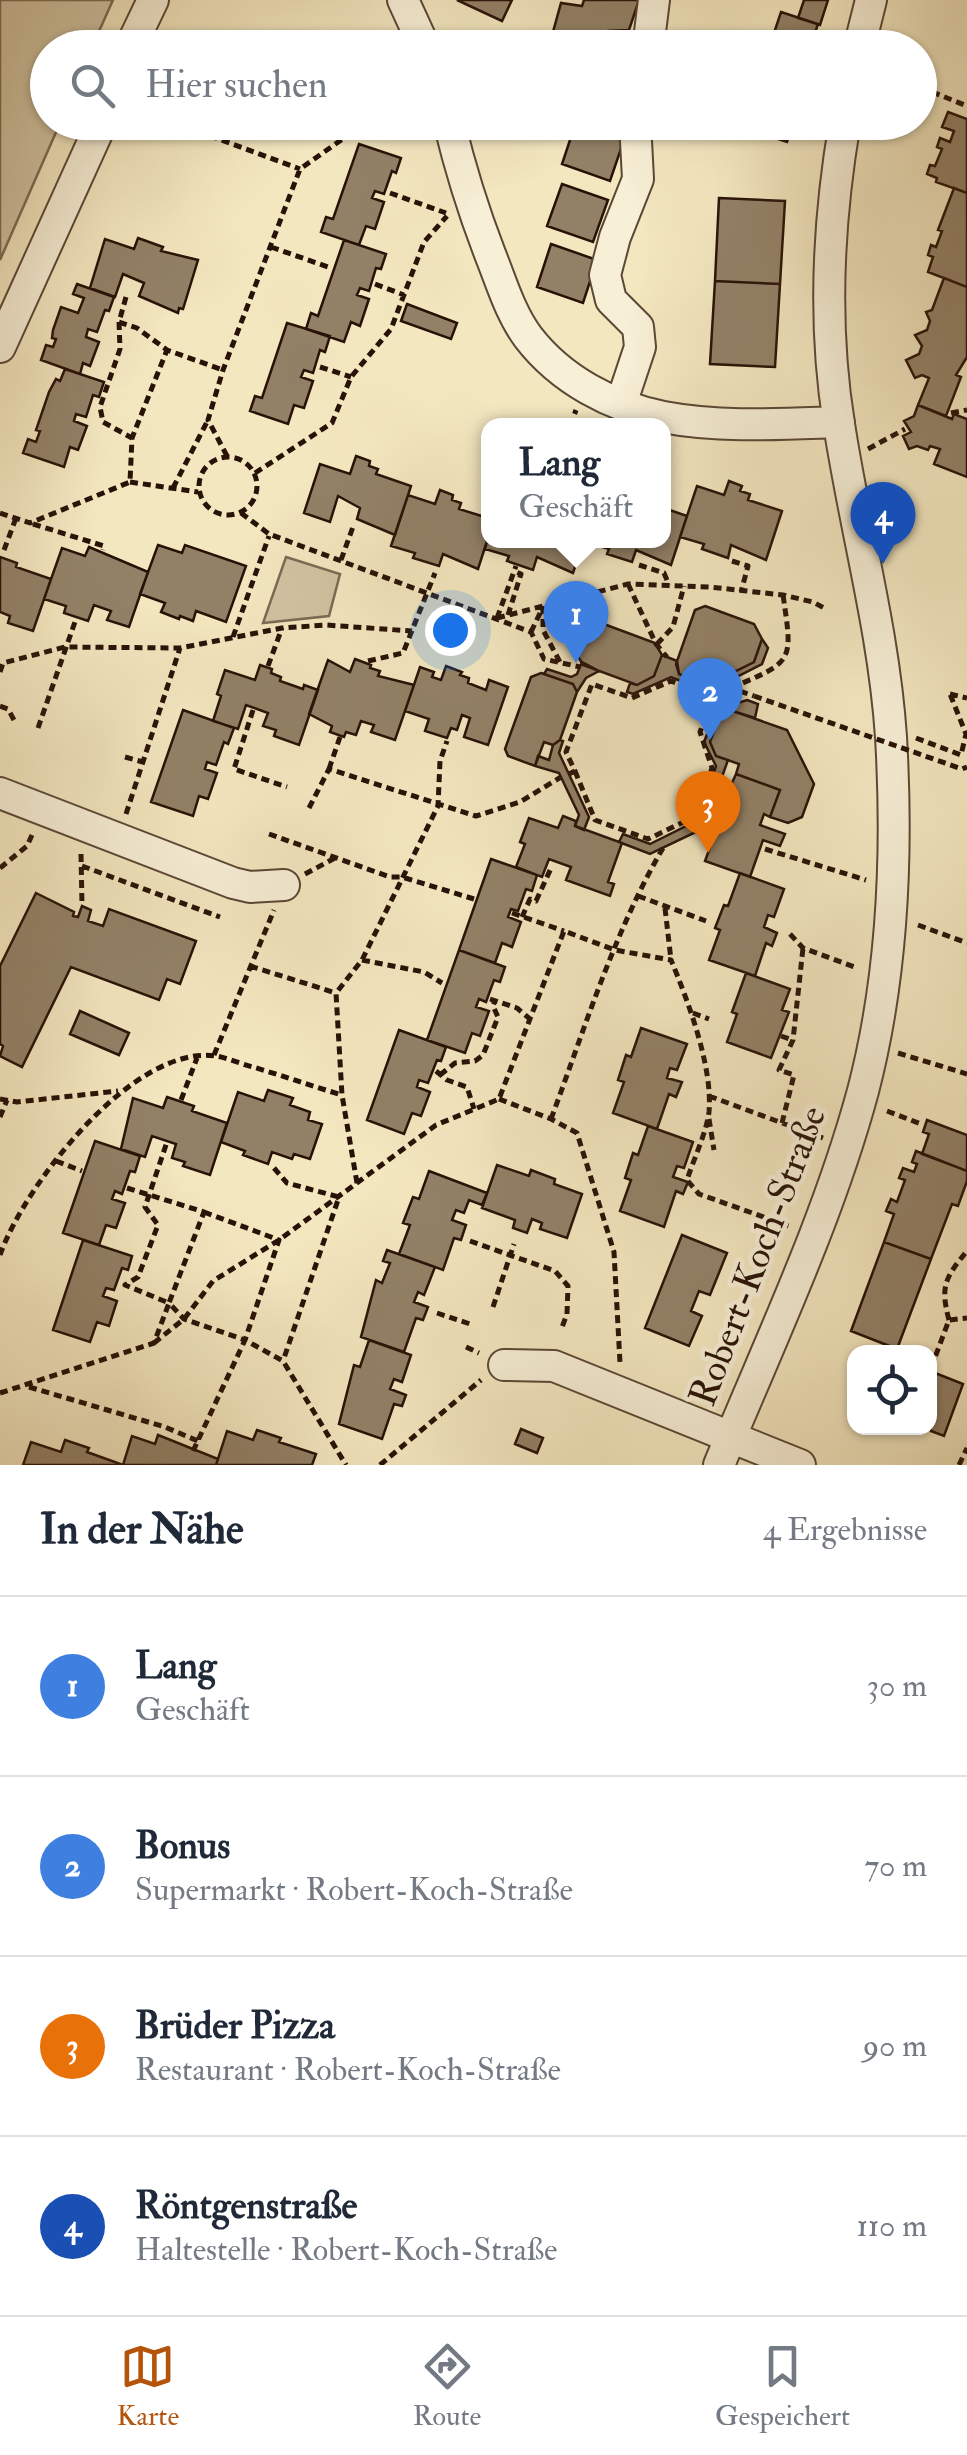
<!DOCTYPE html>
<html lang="de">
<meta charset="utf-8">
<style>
:root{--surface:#fff;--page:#f2f2f3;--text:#1f2937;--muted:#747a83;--line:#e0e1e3;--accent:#b45309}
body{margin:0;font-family:"IM FELL Double Pica",serif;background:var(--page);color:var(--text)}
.controls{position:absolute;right:30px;bottom:30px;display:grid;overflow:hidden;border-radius:20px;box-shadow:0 2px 8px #0004}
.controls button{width:90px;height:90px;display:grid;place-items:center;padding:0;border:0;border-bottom:2px solid var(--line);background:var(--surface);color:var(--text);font:50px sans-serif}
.you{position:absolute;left:450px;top:630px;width:35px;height:35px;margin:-25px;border:8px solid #fff;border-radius:50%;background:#1a73e8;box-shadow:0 0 0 15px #1a73e833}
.badge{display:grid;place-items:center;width:65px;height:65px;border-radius:50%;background:var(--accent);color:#fff;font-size:32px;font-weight:700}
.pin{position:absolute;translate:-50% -82px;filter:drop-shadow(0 2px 5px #0008)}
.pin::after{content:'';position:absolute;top:52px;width:35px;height:30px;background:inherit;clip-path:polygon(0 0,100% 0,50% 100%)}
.popup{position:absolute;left:481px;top:418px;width:190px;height:130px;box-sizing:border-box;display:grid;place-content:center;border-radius:20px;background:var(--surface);filter:drop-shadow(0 2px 8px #0005);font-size:32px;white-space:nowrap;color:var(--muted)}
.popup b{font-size:38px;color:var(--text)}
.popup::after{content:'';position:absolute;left:50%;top:100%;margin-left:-20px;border:20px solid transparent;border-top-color:var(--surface)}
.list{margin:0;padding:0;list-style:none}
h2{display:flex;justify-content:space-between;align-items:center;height:130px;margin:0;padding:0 40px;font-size:42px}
h2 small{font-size:32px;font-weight:400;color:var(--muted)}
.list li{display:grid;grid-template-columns:65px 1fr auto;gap:30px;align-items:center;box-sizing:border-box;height:180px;padding:0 40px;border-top:2px solid var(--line)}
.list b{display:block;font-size:38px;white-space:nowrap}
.list p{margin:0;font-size:32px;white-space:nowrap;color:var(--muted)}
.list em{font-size:32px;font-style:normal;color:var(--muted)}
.icon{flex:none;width:55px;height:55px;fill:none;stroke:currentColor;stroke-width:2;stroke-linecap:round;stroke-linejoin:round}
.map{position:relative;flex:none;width:967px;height:1465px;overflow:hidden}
.search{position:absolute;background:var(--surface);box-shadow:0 2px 8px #0004;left:30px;right:30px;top:30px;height:110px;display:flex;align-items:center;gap:25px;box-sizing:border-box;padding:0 35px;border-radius:55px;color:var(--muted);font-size:38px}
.sheet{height:850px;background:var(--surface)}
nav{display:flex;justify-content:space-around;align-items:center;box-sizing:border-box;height:140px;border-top:2px solid var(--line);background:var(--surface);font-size:28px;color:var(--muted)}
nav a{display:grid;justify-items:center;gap:5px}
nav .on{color:var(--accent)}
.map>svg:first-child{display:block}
</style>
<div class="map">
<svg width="967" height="1465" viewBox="0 0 967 1465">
<rect width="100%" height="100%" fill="#f3e7c0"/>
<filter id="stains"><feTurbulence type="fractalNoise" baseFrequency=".002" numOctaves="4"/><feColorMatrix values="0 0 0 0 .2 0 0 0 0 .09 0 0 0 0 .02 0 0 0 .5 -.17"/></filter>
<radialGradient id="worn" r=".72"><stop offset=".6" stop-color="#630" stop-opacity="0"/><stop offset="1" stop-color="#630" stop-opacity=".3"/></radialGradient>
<path fill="#d0c3a1" stroke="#7c6a54" stroke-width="2.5" d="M0 0H113L92 47 48 48V122L60 123 0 260Z
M286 557 340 574 329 616 263 623Z"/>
<path fill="#928167" stroke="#281207" stroke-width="2.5" d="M457 0H512L502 21Z
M584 0H639L629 30 608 31 599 48 553 32 561 3 582 6Z
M804 0H828L820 25 798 18Z
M781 12 818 24 810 48H769Z
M948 112 967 119V193L936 182 937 178 927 174 930 165 935 166 942 149 937 147 940 138 950 142 954 131 942 127Z
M576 122 625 137 610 181 562 164Z
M747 122H794L787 142 745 128Z
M359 144 401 158 396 173 392 171 384 194 375 191 372 198 384 202 375 229 366 226 359 245 321 232 326 217 333 219Z
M562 184 608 200 593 242 547 226Z
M954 188 967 193V287L928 272 933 257 928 255 931 245 936 247 942 231 938 230Z
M719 198 785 201 780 284 715 281Z
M138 238 163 247 161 251 198 260 183 309 179 308 178 313 139 296 144 283 123 274 115 297 90 288 105 239 134 249Z
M344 240 386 254 381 269 376 268 369 291 360 288 357 295 369 299 360 326 351 322 344 342 306 329 311 313 318 316Z
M551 244 597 260 583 303 537 287Z
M944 278 967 287V357L956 375 961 377 946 416 918 405 929 378 922 375 915 378 906 360 919 354 922 346 915 335 927 330 930 321 926 312 932 310Z
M715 281 780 284 775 367 710 364Z
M77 284 114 297 109 311 105 310 97 332 88 329 86 337 99 342 90 366 83 363 80 374 41 360 46 345 53 347 56 339 52 338 53 330 61 307 78 313 84 298 73 294Z
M407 304 457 323 451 339 401 321Z
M287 323 330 336 325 352 320 350 313 373 304 370 301 377 313 381 304 408 294 405 288 424 250 411 255 396 262 398Z
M65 369 104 382 99 397 93 395 86 417 76 414 74 421 87 426 78 450 70 447 64 467 23 453 28 439 36 442 40 431 36 430 49 392 56 379 60 381Z
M918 405 952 419 954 414 967 419V477L934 464 940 449 930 446 928 450 917 446 909 449 903 436 911 432 904 421 914 416Z
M356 456 370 461 369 466 378 469 376 474 411 486 395 535 357 519 360 508 338 496 330 522 304 513 320 464 350 474Z
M729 481 742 486 740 491 750 494 748 500 782 511 766 560 731 545 728 558 702 549 704 544 680 537 697 486 724 495Z
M440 490 453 495 452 500 461 503 459 509 488 518V538L478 569 443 554 439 566 413 558 415 553 391 546 408 495 435 504Z
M664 508 687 516 671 565 636 550 632 562 607 554 609 549 583 541 664 540Z
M488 538V540H584L573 573 537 557 533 570 507 561 509 556 485 549Z
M158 545 182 553 185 545 246 566 226 622 196 611 193 621 180 616 179 619 161 612 165 603 140 594Z
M89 547 148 572 129 627 107 620 111 611 94 605 88 621 64 613 66 606 44 599 62 548 85 556Z
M0 557 17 563 16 567 51 579 33 631 8 623 10 616 0 612Z
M705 606 754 624 762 639 754 662 708 685 679 674 676 664 695 610Z
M593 620 655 643 662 655 654 676 637 685 583 665 573 648 581 628Z
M762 639 768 648 762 664 707 692 671 677 633 694 627 692 630 683 637 685 654 676 662 655 677 661 679 674 708 685 754 662Z
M355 659 371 665 370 668 380 671 378 676 414 685 395 740 371 732 374 725 361 721 356 735 346 732 344 737 330 732 332 726 309 714 328 660 350 672Z
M582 662 599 671 586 678 577 692 573 684 544 674 547 669 571 677 577 674Z
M260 665 272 669 271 673 281 677 280 681 303 689 304 685 318 690 299 745 274 736 276 730 263 726 268 713 246 705 238 729 213 721 221 696 217 694 225 670 255 680Z
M446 666 462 672 460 675 469 678 468 683 486 690 489 680 508 687 488 745 464 737 470 718 462 715 457 730 451 728 447 738 425 731 429 719 405 711 420 667 434 672 432 677 441 680Z
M541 673 573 684 577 692 560 740 553 745 544 742 535 766 508 756 505 749 531 677Z
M747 700 758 704 755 718 733 711 719 716 710 742 716 756 728 760 707 819 714 821 711 829 704 828 650 854 619 842 623 834 650 844 698 820 716 766 704 742 717 709 733 701 738 703Z
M183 710 234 728 228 744 224 742 216 765 207 762 205 769 217 773 208 799 199 796 193 816 151 802Z
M733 711 787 730 814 784 802 817 788 823 770 817 780 790 736 774 739 764 716 756 710 742 719 716Z
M560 740 563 741 559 753 589 817 584 830 575 826 579 815 559 773 535 766 538 756 549 760 553 745Z
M736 774 780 790 770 817 764 814 760 825 785 834 780 846 763 840 750 877 705 861 716 831 711 829Z
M563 816 576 821 575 826 622 843 608 882 614 884 610 896 566 880 571 867 549 859 542 877 516 867 525 844 520 842 529 818 558 828Z
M491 859 537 875 532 891 526 889 518 911 511 909 508 917 521 922 512 947 502 943 495 963 459 950Z
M740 873 784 889 774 917 768 915 764 927 777 933 772 946 766 943 755 976 709 960 720 930 715 928 724 905 728 906Z
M36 893 74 912 73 916 78 917 82 906 91 910 88 921 103 926 109 909 196 941 180 984 167 979 159 1000 71 967 22 1067 0 1056 3 1046 0 1044V966Z
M459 950 505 967 500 982 494 980 486 1002 479 999 476 1007 489 1011 480 1036 472 1033 465 1053 427 1040Z
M746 973 790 989 782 1010 789 1012 771 1058 727 1042 737 1014 732 1012Z
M80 1011 129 1033 119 1055 70 1034Z
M641 1028 687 1044 677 1070 670 1068 667 1078 682 1082 676 1097 669 1094 657 1129 613 1113 624 1082 618 1080 626 1055 631 1057Z
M399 1030 446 1047 441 1061 437 1060 428 1083 419 1080 417 1087 430 1092 421 1116 412 1113 404 1134 367 1120Z
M268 1090 293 1098 290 1105 310 1112 308 1120 322 1124 310 1159 294 1154 292 1159 272 1152 268 1164 243 1155 245 1151 221 1142 238 1092 264 1101Z
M167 1097 194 1106 192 1111 227 1123 210 1175 183 1166 185 1162 172 1158 176 1144 152 1136 145 1157 121 1149 133 1098 163 1108Z
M927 1120 967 1135V1171L922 1154 929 1134 923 1132Z
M648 1126 693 1142 684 1168 677 1166 673 1177 688 1182 683 1194 676 1191 664 1227 620 1211 631 1180 625 1178 633 1153 638 1155Z
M95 1141 140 1156 135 1172 130 1171 122 1194 115 1191 112 1199 125 1203 116 1228 106 1225 99 1245 63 1233Z
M916 1151 967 1171V1181L958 1206 952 1204 931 1259 884 1242 894 1214 886 1211 891 1199 897 1202 905 1180 899 1178 903 1168 914 1172 917 1164 912 1162Z
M497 1165 529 1176 531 1170 555 1179 554 1184 582 1194 567 1238 540 1229 542 1223 532 1219 527 1233 513 1228 515 1220 482 1208Z
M429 1171 487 1193 482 1205 469 1200 464 1213 456 1210 452 1220 466 1225 461 1240 454 1238 443 1270 399 1254 410 1225 403 1223 413 1197 419 1199Z
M682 1235 727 1253 710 1295 699 1291 691 1311 702 1316 689 1346 645 1328Z
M83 1240 132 1256 128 1270 122 1268 114 1290 106 1288 103 1296 117 1301 109 1326 97 1322 90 1342 53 1330Z
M884 1242 931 1259 897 1349 851 1331Z
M387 1250 435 1267 424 1295 418 1292 414 1302 428 1307 423 1320 416 1318 404 1352 361 1337 376 1280 382 1283 390 1263 383 1261Z
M369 1340 411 1355 402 1382 394 1379 390 1389 406 1395 402 1406 394 1404 382 1439 339 1424 354 1365 360 1367Z
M930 1371 963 1384 944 1436 931 1431 930 1426Z
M521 1429 543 1438 537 1453 515 1444Z
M257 1430 281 1438 279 1442 316 1454 312 1465H216L227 1431 253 1440Z
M158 1435 218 1459 216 1465H123L132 1436 155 1444Z
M65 1440 89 1448 87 1452 123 1465H23L31 1442 61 1452Z"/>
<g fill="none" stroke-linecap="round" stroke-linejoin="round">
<defs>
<path id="street" d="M403 0 425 48
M130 48 153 0
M648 48 654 0
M859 48 871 0
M449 122C460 168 473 210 490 254 501 281 510 313 528 337 561 380 611 406 663 417 721 428 781 424 839 422
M0 347 102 122
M621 404 640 347 638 327 611 300 605 275 615 237 638 179 635 122
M0 793 233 883 250 887 284 885
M504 1365 554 1366 800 1465
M719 1465C770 1341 828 1220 863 1091 893 976 898 856 891 737 884 631 855 529 839 424 823 325 828 221 845 122"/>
</defs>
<use href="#street" stroke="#5b4735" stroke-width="34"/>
<path stroke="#281207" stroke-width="5" stroke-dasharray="8 5" stroke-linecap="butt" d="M920 87 967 106
M173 122 300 169
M327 122 351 133
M390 193 446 213
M271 247 331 268
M375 284 404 295
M126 297 119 322 137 328 167 350 223 370
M119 322 120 349 100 407 103 422 132 438
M320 367 351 377
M951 413 967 410
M570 426 576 410
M868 449 905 429
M227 456 208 420 223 370 300 169 351 133 375 122
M199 486a29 29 0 1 1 58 0a29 29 0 1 1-58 0Z
M255 473 332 423 351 377 391 329 424 242 447 216
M130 482 198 492
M173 488 208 420
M0 513 30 523 130 482 132 438 167 350
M241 513 269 534 531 632 544 659 580 667
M33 524 104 546 103 550
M4 550 16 518
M341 560 354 524
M732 561 748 566 741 592
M639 565 664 573 669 585
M628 584 656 644 667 657
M543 606V630L561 664
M508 615 521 574 514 571
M497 618 628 584 710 587 783 595 813 602 826 609
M497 618 516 566
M531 632 542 609
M233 637 269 536
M657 644 673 627 684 586
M368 661 403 653 435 573
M268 666 282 628
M0 672 3 663 65 647 180 648 282 628 326 625 412 631
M731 688C794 661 793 663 783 595
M950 694 967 698
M0 706 8 709 14 720
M253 710 234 769 287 787
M38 728 76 619
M916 738 961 755 966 734 950 694
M125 757 143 762
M329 769 340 737
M575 771 595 820 648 839 696 816 712 768 700 732 713 697
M569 774 575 771 566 752 592 684 632 698 671 681 713 697 731 688 754 696
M309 808 329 769 476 816 520 802 561 777
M126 814 180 648
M269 834 390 877H402L474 899
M765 849 866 880
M81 854 82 905
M82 866 220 917
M0 868 27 846 32 835
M305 874 335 858
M638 896 706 921
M665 908 671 960
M512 913 564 931
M522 917 530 899 536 901 552 866
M918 925 967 943
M790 934 803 948 857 968
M362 960 424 972 442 983
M250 966 336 993
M490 999 517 1008 530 1019
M693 1013 709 1019
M781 1036 793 1040
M898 1053 967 1074
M214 1055 274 910
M436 1071 447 1080 467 1087 474 1109
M440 1075 455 1063 475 1061 483 1055 498 1017 493 1006 495 1000
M709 1096 823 1138
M0 1099 17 1102 118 1091
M499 1099 551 1119 577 1133 614 1252 620 1363
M181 1100 197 1058
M887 1111 921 1124
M0 1117 7 1100
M551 1119C585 1028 614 932 663 848
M709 1119 714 1150
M782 1123 794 1075 779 1070 793 1040 803 948
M56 1161 82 1171
M274 1168 287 1183 339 1197 283 1361
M357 1183 342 1095 336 993 362 960 438 806 440 761 447 741
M127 1188 204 1212
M204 1212 279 1240 245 1340 184 1319 169 1303Z
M470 1241 555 1271 568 1286 567 1314 561 1330
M0 1255C24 1186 133 1044 216 1056 228 1058 241 1064 253 1067 283 1076 312 1086 342 1095
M493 1307 514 1244
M437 1313 473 1325
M949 1320C940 1286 945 1278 967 1251
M154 1343 184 1319 213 1281 279 1240 436 1125 499 1099 564 931 615 950 671 960C688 1001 713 1067 709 1112 706 1134 694 1158 687 1180L699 1194 789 1226
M466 1347 479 1353
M931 1368 949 1320 967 1318
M29 1387 165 1427 198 1441
M0 1393 154 1343 169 1303 125 1285 138 1277 158 1225 145 1207 167 1142
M193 1451 245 1340 283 1361 346 1465
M380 1465 481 1380
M959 1465 967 1448"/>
<use href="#street" stroke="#f7efd6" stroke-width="30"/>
<path stroke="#281207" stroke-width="5" stroke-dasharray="8 5" stroke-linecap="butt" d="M754 696 962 769 967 767"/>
</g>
<g text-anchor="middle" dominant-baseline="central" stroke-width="9" stroke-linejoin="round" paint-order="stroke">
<g font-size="38" fill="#281207" stroke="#f7efd6">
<text transform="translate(758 1256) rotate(-69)">Robert-Koch-Straße</text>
</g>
</g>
<rect width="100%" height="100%" filter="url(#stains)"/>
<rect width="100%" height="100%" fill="url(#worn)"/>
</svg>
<div class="controls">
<button><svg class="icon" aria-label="locate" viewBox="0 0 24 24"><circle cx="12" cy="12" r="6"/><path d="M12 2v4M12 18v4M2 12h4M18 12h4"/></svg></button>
</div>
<div class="you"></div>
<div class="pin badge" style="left:576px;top:663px;background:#3f7fe0">1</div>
<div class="popup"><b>Lang</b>Geschäft</div>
<div class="pin badge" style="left:710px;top:740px;background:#3f7fe0">2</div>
<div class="pin badge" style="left:708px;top:853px;background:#e8710a">3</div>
<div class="pin badge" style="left:883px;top:564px;background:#1a4fb4">4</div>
<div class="search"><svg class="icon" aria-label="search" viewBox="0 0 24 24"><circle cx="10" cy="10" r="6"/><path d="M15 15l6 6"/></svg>Hier suchen</div>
</div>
<section class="sheet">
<h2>In der Nähe<small>4 Ergebnisse</small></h2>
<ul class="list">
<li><span class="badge" style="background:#3f7fe0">1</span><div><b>Lang</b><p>Geschäft</p></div><em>30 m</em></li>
<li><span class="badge" style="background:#3f7fe0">2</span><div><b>Bonus</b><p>Supermarkt · Robert-Koch-Straße</p></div><em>70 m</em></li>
<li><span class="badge" style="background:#e8710a">3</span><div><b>Brüder Pizza</b><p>Restaurant · Robert-Koch-Straße</p></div><em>90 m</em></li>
<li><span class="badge" style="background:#1a4fb4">4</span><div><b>Röntgenstraße</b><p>Haltestelle · Robert-Koch-Straße</p></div><em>110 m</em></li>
</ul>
</section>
<nav>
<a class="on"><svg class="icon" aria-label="map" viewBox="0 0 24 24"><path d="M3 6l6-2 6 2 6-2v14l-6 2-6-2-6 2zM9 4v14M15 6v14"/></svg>Karte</a>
<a><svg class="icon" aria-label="directions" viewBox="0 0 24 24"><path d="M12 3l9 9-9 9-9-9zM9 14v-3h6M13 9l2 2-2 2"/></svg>Route</a>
<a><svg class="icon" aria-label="saved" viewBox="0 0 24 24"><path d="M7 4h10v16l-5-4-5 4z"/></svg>Gespeichert</a>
</nav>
